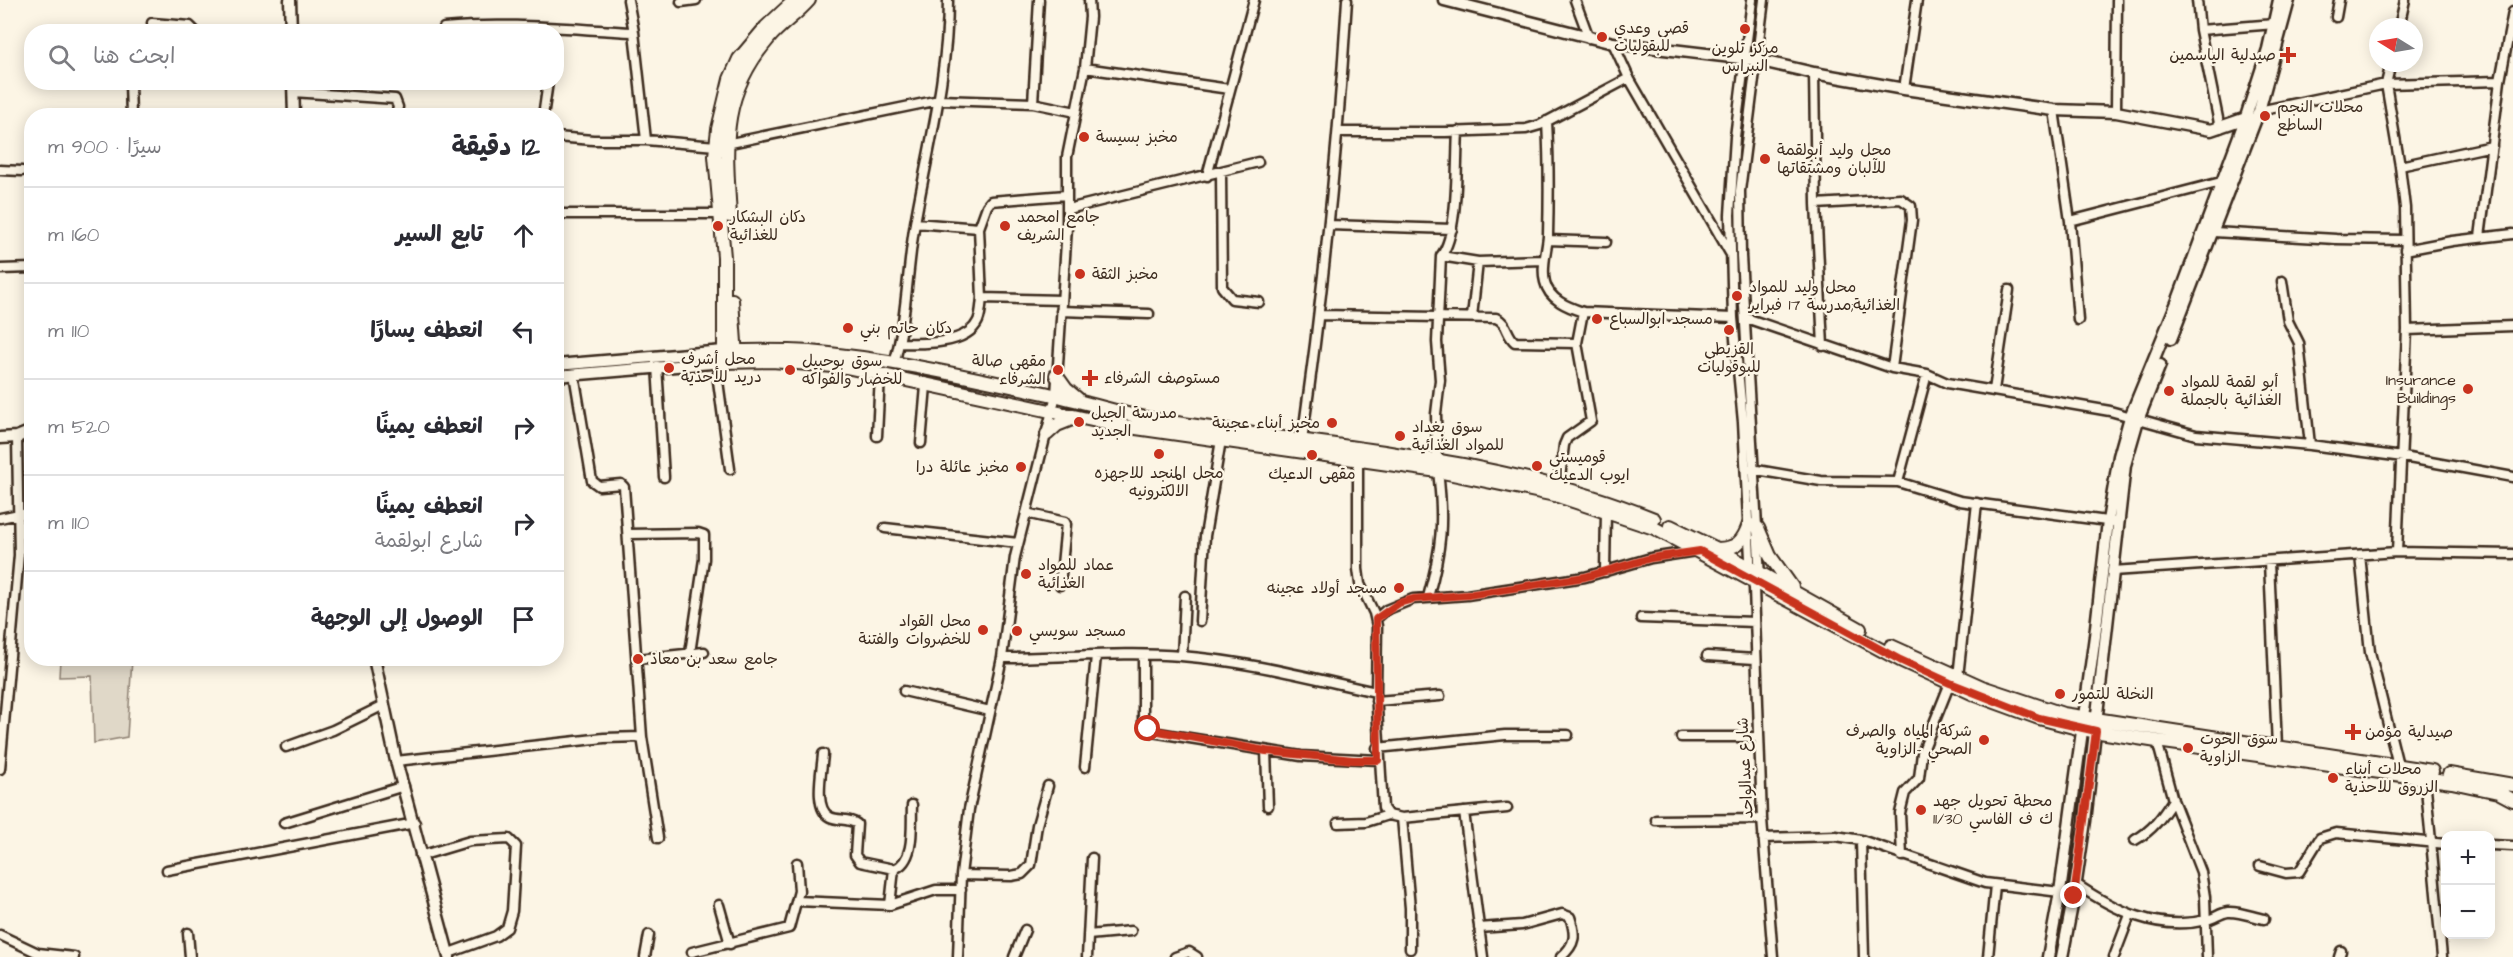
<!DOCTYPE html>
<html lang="ar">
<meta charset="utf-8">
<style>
:root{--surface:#fff;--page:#f2f2f3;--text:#2b2b33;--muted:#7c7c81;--line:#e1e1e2}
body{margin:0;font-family:"Architects Daughter","Playpen Sans Arabic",sans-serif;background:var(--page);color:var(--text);direction:rtl}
.controls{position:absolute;right:18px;bottom:18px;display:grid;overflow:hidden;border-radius:12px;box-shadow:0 3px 15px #0003}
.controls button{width:54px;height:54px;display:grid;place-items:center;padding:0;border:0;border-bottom:2px solid var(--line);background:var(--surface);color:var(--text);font:30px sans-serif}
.compass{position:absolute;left:2369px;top:18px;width:54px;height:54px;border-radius:50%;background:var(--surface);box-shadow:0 3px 15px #0003;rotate:281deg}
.stop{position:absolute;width:18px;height:18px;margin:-14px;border:4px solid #c8321e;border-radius:50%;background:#fff}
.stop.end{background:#c8321e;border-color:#fff;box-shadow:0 2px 6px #0008}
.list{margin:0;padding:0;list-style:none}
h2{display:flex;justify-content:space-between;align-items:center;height:78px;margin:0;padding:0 24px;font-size:26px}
h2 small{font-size:20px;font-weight:400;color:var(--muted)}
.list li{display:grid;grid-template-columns:39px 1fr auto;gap:18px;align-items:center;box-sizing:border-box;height:96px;padding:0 24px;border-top:2px solid var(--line)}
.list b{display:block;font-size:22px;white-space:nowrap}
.list p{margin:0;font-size:20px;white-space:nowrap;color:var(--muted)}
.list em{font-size:20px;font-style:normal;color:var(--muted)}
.icon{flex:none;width:33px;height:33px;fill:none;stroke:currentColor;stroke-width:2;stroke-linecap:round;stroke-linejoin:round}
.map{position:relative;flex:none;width:2513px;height:957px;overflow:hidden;direction:ltr}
.search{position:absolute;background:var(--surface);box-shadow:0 3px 15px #0003;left:24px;top:24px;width:540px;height:66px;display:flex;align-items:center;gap:15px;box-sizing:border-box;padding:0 21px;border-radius:24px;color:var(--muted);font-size:22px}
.panel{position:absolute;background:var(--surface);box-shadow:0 3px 15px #0003;left:24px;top:108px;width:540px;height:558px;border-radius:24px;direction:rtl}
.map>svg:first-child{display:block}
</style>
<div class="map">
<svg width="2513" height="957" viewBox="0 0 2513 957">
<rect width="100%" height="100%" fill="#fcf5e5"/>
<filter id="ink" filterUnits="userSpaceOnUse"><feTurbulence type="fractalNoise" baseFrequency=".0167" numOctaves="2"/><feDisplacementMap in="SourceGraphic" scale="12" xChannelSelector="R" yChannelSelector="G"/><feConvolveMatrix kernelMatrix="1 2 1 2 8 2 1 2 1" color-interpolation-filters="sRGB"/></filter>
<g filter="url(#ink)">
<path fill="#e0d8c8" stroke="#8e8173" stroke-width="1.5" d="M60 659H132L127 737 94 743 92 676 59 677Z"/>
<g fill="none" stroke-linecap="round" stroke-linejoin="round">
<defs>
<path id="minor" d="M628 0 634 32 646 140
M1575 0 1589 38
M1752 0 1735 137 1730 215 1733 318 1743 422 1751 578 1754 588 1762 819 1773 957
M2197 0 2200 30 2220 128
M681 2 696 0
M2336 17 2339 0
M152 23 190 26 196 32
M2399 27 2405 0
M444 28C507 22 570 29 634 32
M2200 30 2275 24
M1613 43 1629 78 1730 253
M2391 63 2386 84 2400 166 2405 208 2407 330 2397 552
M1085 68 1229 89
M1814 73 1816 204 1823 346
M130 82 131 116
M1904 89 1917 0
M293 92 395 99 398 107 396 116
M1033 103 1039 0
M2054 110 2070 221 2078 320
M2259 111 2386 84 2500 81
M2116 112 2117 0
M543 116 548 82
M1547 121C1549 160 1549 198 1548 236 1547 251 1541 267 1545 282 1549 300 1568 307 1583 312L1733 318
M1339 132H1445L1526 129 1540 125 1629 78
M556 137 593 140H646L716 146
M726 144 939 100 1033 103 1076 112
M2400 166 2492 146
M0 170 22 171
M1221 172 1222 287 1232 299 1259 302
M1207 176 1254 0
M1816 204 1901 199 1911 206 1912 220 1892 368
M1068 209 1258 162
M556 214H722
M2070 221 2221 182
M915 223 979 228 987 206 991 201 1066 195
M1329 225 1452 229
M979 228 982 298
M2214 232 2336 239 2405 240
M2480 237 2500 81 2513 12
M1548 240 1606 242
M2405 250 2452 241 2513 234
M1441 256 1478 262 1544 260
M0 269 32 268
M2282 281 2288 321 2299 343 2310 445
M1061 311 1149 314
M1321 315 1496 318C1508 323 1506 335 1515 342L1577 343
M1472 317 1478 262
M1746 318 1892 368 1927 374 1947 383 2110 411 2196 435 2310 445 2403 457 2513 477
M2407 330 2513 326
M900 343C922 344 967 345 978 321 981 314 981 305 982 298L1062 300
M724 362 725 366 718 374V381L730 469
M894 364C907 318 907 270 915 223 928 149 948 76 948 0
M657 366 664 477
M574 374 592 481 599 486 621 484 624 487 642 737 658 838
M1994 390 2009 290
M877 436 880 375
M1302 441C1323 294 1338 148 1347 0
M921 443 926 386
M1358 460V569L1360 584 1374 613 1377 626 1376 692 1383 808 1388 815 1402 818 1507 808
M1437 460 1436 414 1440 380 1437 342 1441 256C1459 234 1456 161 1458 131
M1751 469 1821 481 1898 482 1960 501 2114 522
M1898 482 1927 374
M1559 486 1564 445 1567 438 1591 421 1577 343 1583 312
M1026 513 1065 522 1066 524 1060 585
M0 518 19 514H32
M885 528 1018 543
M628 534 698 533 704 535V559L690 653
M2360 555 2370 652 2398 765
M2269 562 2277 747
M2113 571 2397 552 2513 554
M1605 572 1606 511
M1760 577 1741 256 1740 191 1764 0
M1428 597C1442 548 1444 521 1438 471
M1641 618 1755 622
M1376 619 1386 610 1413 599 1467 595 1585 577 1651 558 1696 551
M1200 621 1205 536 1221 440
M1143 655V721L1152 732 1301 756 1378 760
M1182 656 1185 596
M1707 656 1755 659
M1002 658C1062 658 1122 651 1181 656 1247 661 1311 678 1376 692
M638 659 704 652
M1958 677 1977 503
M904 691 990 711
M1376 701 1440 696
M1681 737H1759
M2157 741 2173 800 2201 872 2205 897 2207 957
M286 747 333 730 384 705
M1377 748 1505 735H1568
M1266 751 1268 806
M823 754C822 770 813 809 830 817 839 821 848 818 857 824L855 855 860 862 894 869
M396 761 604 738 642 737
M1085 767 1096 656
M0 769 19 555 17 437
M2425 778 2442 957
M1464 812 1483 957
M1402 818 1410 908V949
M1656 820 1762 819
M284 823 404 786
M1338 823 1366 822 1388 815
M1763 838 1836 836 1861 840 1985 883 2060 892
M1861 840 1864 957
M2135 840C2153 830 2162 817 2173 800
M2490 845 2513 846
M420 856 470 841 509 839 516 846 512 911 507 928 496 936 449 953
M1902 856 1900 813 1905 793 1919 778 1922 753 1950 683
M2260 866 2286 873 2299 872 2320 838 2336 833 2446 844
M167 870 415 823
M961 875 1011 876 1022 874 1031 865 1037 825 1048 786
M2076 884C2114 910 2158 932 2206 920 2214 919 2220 913 2228 912 2239 911 2253 917 2264 919
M797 901 890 905 936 890H961
M719 905 730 944
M890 905 894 869C916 861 911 825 912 805
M1479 928 1522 925 1562 914 1570 917C1576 935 1576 944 1561 957
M188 933 190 957
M0 935 38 953 74 957
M1088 935 1131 931
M692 952 789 928 799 891 797 863
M645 957 649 935
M958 957 961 875 969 809 1002 658 1015 557 1056 395 1067 227V157L1085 68 1090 17 1089 0
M1014 957 1025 930
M1087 957 1092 858
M1175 957 1189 952 1197 957
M1988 957 1995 885
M2114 957 2130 915
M2339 957 2341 951"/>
<path id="tertiary" d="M290 0 291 32
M1444 0 1613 43 1757 60 1814 73 1904 89 2054 110 2116 112 2211 130 2249 117
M293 82 294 116
M2171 339 2259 111 2289 0
M556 365 724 351
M556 376 724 362
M0 438 17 437 32 431
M374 658 396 761 449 957
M2048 957 2060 892 2095 636 2108 521 2119 456 2130 417 2178 300 2245 120 2268 49 2279 0
M2062 957 2074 895 2085 821 2125 465 2138 420 2160 365"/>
<path id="primary" d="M795 0 766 27 739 59 730 79 718 129 715 156 724 257V362L772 361 846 367 1115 425 1438 471 1555 495 1654 528 1900 660 1976 695 2039 718 2081 729 2157 741 2452 782 2498 792 2513 800
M730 216C726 146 719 96 769 38 781 24 797 14 809 0
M732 300 736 357
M724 351C752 351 781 350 810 352 892 359 973 378 1053 395 1086 402 1117 413 1151 419 1319 447 1494 454 1654 519
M1056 375 1066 389 1078 399
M1047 434 1057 425 1077 417
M1670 526 1717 549 1860 629
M1758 528 1770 556 1792 587
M1717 549C1736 549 1743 542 1749 524
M1891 646 1982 687 2063 714 2432 771
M2449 774 2513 785"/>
</defs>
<use href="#minor" stroke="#3b2a1e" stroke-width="13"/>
<use href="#tertiary" stroke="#3b2a1e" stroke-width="15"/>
<use href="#primary" stroke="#3b2a1e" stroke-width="16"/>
<use href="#minor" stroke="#fcf5e5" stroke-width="8"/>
<use href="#tertiary" stroke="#fcf5e5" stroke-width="10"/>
<use href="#primary" stroke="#fcf5e5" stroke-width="12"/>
</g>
</g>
<g fill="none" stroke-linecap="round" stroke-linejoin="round" filter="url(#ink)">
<path stroke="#c8321e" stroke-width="8" d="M1148 729 1266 751 1353 760H1378L1376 619 1399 603 1413 599 1467 595 1585 577 1651 558 1700 551 1900 660 1950 683 2039 718 2096 731 2074 896"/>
</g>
<g fill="#c8321e" stroke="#fcf5e5" stroke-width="2">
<circle cx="1745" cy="29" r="6"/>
<circle cx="1602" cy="37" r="6"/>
<path d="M2285 46h6v6h6v6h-6v6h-6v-6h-6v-6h6z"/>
<circle cx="2265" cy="116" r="6"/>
<circle cx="1084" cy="137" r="6"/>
<circle cx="1765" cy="159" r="6"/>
<circle cx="718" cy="226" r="6"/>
<circle cx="1005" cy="226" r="6"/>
<circle cx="1080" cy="274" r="6"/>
<circle cx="1737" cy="296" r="6"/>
<circle cx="1597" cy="319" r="6"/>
<circle cx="848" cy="328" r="6"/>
<circle cx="1729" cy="330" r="6"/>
<circle cx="669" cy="368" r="6"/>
<circle cx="790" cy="370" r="6"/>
<circle cx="1058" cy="370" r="6"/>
<path d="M1087 369h6v6h6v6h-6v6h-6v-6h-6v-6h6z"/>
<circle cx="2468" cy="389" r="6"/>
<circle cx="2169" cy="391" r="6"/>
<circle cx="1079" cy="422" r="6"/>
<circle cx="1332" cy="423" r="6"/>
<circle cx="1400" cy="436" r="6"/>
<circle cx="1159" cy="454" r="6"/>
<circle cx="1312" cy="455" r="6"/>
<circle cx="1537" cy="466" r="6"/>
<circle cx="1021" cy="467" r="6"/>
<circle cx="1026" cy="574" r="6"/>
<circle cx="1399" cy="588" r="6"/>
<circle cx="983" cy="630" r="6"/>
<circle cx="1017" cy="631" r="6"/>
<circle cx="638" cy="659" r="6"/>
<circle cx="2060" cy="694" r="6"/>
<path d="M2350 723h6v6h6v6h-6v6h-6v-6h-6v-6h6z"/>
<circle cx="1984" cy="740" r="6"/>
<circle cx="2188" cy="748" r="6"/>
<circle cx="2333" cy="778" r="6"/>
<circle cx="1921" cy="810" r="6"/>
</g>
<g text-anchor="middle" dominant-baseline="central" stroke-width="5" stroke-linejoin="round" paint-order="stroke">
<g font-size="16" fill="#3b2a1e" stroke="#fcf5e5" text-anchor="start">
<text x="1614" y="28">قصي وعدي<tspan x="1614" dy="18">للبقوليات</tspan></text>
<text x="1745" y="48" text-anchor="middle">مركز تلوين<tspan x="1745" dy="18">النبراس</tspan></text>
<text x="2276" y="55" text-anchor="end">صيدلية الياسمين</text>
<text x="2277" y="107">محلات النجم<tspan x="2277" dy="18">الساطع</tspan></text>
<text x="1096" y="137">مخبز بسيسة</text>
<text x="1777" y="150">محل وليد أبولقمة<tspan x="1777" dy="18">للآلبان ومشتقاتها</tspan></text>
<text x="730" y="217">دكان البشكار<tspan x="730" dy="18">للغذائية</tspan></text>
<text x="1017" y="217">جامع امحمد<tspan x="1017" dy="18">الشريف</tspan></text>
<text x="1092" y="274">مخبز الثقة</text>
<text x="1749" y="287">محل وليد للمواد<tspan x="1749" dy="18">الغذائية;مدرسة 17 فبراير</tspan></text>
<text x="1609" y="319">مسجد ابوالسباع</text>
<text x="860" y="328">دكان حاتم بني</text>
<text x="1729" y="349" text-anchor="middle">القزيطي<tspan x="1729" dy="18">للبوقوليات</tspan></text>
<text x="681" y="359">محل أشرف<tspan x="681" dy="18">دريد للأحذية</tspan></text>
<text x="802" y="361">سوق بوحبيل<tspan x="802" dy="18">للخضار والفواكه</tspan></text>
<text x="1046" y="361" text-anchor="end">مقهى صالة<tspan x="1046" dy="18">الشرفاء</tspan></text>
<text x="1104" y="378">مستوصف الشرفاء</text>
<text x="2456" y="380" text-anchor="end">Insurance<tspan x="2456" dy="18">Buildings</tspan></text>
<text x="2181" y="382">أبو لقمة للمواد<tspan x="2181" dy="18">الغذائية بالجملة</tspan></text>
<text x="1091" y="413">مدرسة الجيل<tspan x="1091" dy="18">الجديد</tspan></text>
<text x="1320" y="423" text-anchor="end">مخبز أبناء عجينة</text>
<text x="1412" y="427">سوق بغداد<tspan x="1412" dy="18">للمواد الغذائية</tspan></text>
<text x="1549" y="457">قوميستي<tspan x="1549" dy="18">ايوب الدعيك</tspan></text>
<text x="1009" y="467" text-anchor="end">مخبز عائلة درا</text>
<text x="1159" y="473" text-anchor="middle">محل المنجد للاجهزه<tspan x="1159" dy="18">الالكترونيه</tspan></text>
<text x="1312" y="474" text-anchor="middle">مقهى الدعيك</text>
<text x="1038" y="565">عماد للمواد<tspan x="1038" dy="18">الغذائية</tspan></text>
<text x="1387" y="588" text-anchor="end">مسجد أولاد عجينه</text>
<text x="971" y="621" text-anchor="end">محل القواد<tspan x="971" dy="18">للخضروات والفتنة</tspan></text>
<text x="1029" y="631">مسجد سويسي</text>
<text x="650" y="659">جامع سعد بن معاذ</text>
<text x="2072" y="694">النخلة للتمور</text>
<text x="1972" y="731" text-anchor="end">شركة المياه والصرف<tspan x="1972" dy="18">الصحي -الزاوية</tspan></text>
<text x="2365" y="732">صيدلية مؤمن</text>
<text x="2200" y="739">سوق الحوت<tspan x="2200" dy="18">الزاوية</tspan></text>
<text x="2345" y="769">محلات أبناء<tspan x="2345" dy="18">الزروق للاحذية</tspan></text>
<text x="1933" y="801">محطة تحويل جهد<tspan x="1933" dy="18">11/30 ك ف الفاسي</tspan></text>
</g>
<g font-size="16" fill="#3b2a1e" stroke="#fcf5e5">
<text transform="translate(1745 768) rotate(-93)">شارع عبدالواحد</text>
</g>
</g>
</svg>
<div class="controls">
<button>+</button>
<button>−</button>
</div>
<svg class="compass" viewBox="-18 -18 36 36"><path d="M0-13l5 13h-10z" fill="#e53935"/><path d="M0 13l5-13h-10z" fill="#7c7c81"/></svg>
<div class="stop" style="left:1148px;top:729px"></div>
<div class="stop end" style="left:2074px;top:896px"></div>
<div class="search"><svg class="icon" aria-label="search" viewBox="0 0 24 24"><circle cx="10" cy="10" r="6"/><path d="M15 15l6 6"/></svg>ابحث هنا</div>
<section class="panel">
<h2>12 دقيقة<small>سيرًا · 900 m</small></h2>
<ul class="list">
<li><svg class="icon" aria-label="ahead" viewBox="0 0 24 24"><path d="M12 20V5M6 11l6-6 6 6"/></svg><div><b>تابع السير</b></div><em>160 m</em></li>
<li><svg class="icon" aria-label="left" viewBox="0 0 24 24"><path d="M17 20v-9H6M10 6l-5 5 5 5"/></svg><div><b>انعطف يسارًا</b></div><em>110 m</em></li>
<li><svg class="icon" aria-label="right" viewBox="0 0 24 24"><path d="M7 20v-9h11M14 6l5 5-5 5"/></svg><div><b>انعطف يمينًا</b></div><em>520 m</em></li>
<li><svg class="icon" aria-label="right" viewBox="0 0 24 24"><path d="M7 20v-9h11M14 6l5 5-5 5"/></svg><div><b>انعطف يمينًا</b><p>شارع ابولقمة</p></div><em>110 m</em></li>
<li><svg class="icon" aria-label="arrive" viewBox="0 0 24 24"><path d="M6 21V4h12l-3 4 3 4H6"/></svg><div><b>الوصول إلى الوجهة</b></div></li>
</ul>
</section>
</div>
